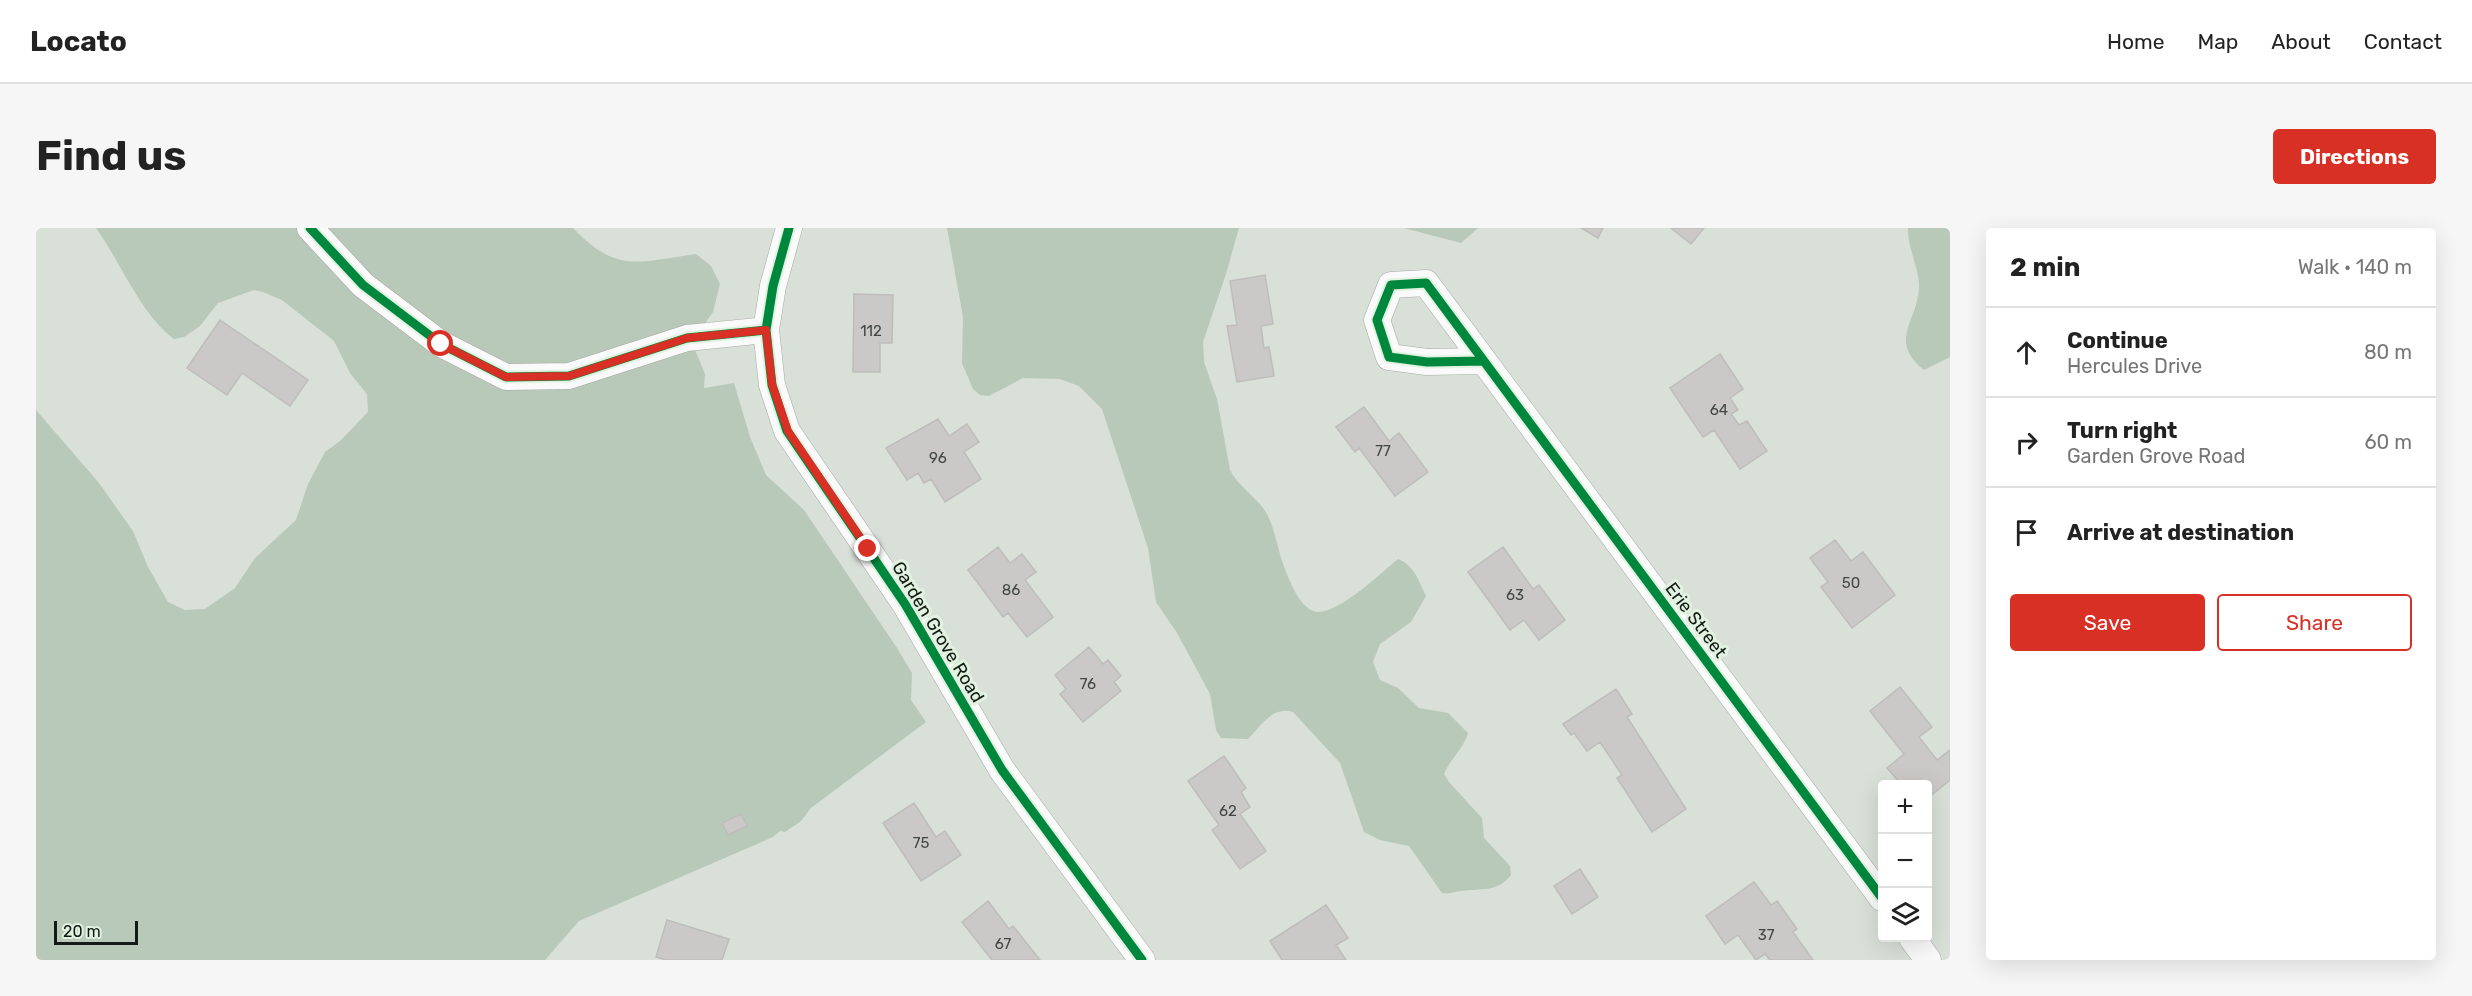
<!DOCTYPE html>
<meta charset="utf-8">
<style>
:root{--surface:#fff;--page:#f6f6f6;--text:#222;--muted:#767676;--line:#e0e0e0;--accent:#d93025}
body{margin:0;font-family:Rubik,sans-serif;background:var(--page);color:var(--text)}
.controls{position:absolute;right:18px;bottom:18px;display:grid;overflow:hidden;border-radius:6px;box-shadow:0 6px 24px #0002}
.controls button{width:54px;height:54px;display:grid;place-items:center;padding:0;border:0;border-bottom:2px solid var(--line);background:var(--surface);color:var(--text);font:30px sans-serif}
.scale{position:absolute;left:18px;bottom:15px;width:84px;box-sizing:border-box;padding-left:6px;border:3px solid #141a15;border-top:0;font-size:16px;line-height:21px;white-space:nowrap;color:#141a15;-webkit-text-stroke:4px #e1f2e1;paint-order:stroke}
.stop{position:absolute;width:18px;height:18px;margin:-14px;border:4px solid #d93025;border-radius:50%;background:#fff}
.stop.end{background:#d93025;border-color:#fff;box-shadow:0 2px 6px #0008}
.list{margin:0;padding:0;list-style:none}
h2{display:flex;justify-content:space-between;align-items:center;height:78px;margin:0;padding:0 24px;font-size:26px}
h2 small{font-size:20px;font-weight:400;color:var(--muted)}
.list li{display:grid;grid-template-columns:39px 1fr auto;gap:18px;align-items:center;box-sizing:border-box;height:90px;padding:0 24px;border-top:2px solid var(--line)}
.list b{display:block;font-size:22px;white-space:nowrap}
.list p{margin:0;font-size:20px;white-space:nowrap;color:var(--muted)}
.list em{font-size:20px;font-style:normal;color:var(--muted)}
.actions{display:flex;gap:12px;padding:18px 24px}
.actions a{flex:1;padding:14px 0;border:2px solid var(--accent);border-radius:6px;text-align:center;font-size:21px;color:var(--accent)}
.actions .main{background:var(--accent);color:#fff}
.icon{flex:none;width:33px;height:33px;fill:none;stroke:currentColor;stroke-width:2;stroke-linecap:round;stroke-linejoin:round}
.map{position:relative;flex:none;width:1914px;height:732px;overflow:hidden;border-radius:6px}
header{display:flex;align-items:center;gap:36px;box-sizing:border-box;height:84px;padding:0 30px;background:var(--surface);border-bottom:2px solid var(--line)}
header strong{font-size:28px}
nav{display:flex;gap:33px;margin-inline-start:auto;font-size:21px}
.intro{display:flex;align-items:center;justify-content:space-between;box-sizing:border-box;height:144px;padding:0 36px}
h1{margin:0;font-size:42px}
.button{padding:15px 27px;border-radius:6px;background:var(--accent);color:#fff;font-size:21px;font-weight:700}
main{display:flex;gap:36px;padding:0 36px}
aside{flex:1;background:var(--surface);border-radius:6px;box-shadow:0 6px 24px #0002}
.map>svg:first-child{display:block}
</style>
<header>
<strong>Locato</strong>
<nav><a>Home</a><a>Map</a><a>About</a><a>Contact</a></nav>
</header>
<div class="intro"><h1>Find us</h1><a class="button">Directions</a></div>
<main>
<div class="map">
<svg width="1914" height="732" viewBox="0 0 1914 732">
<rect width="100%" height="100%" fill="#d8e0d8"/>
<path fill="#b8c8b9" d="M60 0H537C581 46 602 34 660 26L675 38 684 56 677 84 660 108 657 117 669 146 668 160 698 155 714 209 730 247 768 282 861 420 876 445 875 472 890 494 775 580 765 593 749 604 744 603 737 609 543 693 509 732H0V182L63 255 97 303 112 339 132 374 149 382 169 381 199 360 219 330 260 292 272 256 289 224 304 213 332 184 331 166 314 145 298 113 246 72 227 64 218 62 182 75 164 98 148 109 138 111C105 87 84 33 60 0Z
M911 0H1203L1190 46 1167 114 1168 134 1181 171 1194 242C1203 260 1223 270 1232 288 1240 305 1242 324 1249 341 1254 354 1263 377 1277 383 1298 391 1346 344 1362 331 1378 337 1383 353 1390 368L1375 394 1344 416 1337 434 1344 452 1362 460 1383 480 1412 485 1432 505C1428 520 1415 530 1408 546L1413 554 1446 590 1448 610 1474 638 1475 647C1461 665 1445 660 1425 663 1417 664 1414 666 1406 665L1373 618 1344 612 1328 604 1304 535 1257 484C1236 478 1226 497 1212 511L1185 510 1180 502 1174 466 1141 405 1120 374 1112 320 1066 181 1043 158 1024 151 987 150 953 168 944 167 937 161 926 135 927 89Z
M1368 0H1442L1425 15Z
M1872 0H1914V129L1888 142C1850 112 1884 92 1883 56 1882 37 1871 18 1872 0Z"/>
<path fill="#cbc9c8" stroke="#bebdbb" stroke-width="1.5" d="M1545 0H1567L1562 10Z
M1635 0H1668L1655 16Z
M1229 47 1237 96 1225 98 1228 120 1233 119 1238 148 1201 154 1191 98 1201 97 1194 53Z
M818 66 857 67 856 115H844V144H817Z
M184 92 272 152 254 178 206 145 191 167 151 140Z
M1684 126 1707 161 1694 170 1702 182 1695 186 1703 197 1711 193 1731 223 1704 241 1678 202 1667 209 1634 160Z
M1328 179 1353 213 1363 205 1392 244 1359 268 1323 220 1319 224 1300 199Z
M902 191 913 208 931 196 943 214 928 224 945 251 909 274 895 251 888 255 882 245 871 252 850 220Z
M1799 312 1815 333 1827 324 1859 367 1816 400 1785 359 1792 354 1774 330Z
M962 319 974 335 986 326 1000 344 989 352 1017 389 991 409 972 385 967 389 932 342Z
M1467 319 1497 361 1503 357 1529 392 1503 412 1488 392 1474 402 1432 344Z
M1053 419 1067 436 1072 432 1085 448 1078 454 1085 463 1047 494 1024 466 1030 461 1019 447Z
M1864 459 1896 499 1883 509 1901 532 1914 522V552L1892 570V556H1865L1851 540 1868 526 1834 483Z
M1580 461 1596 486 1591 489 1650 581 1616 604 1581 550 1586 547 1564 514 1551 523 1538 505 1535 507 1527 496Z
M1188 528 1210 560 1205 564 1214 579 1204 586 1230 623 1204 641 1176 602 1183 597 1152 553Z
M878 575 900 609 909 603 925 627 885 653 847 595Z
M705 586 711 598 692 607 686 595Z
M1544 641 1562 669 1536 686 1518 658Z
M1718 654 1735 677 1741 673 1761 701 1757 704 1777 732H1734L1729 726 1720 732 1702 707 1689 716 1670 688Z
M952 673 973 701 977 698 1004 732H956L926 694Z
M1290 677 1312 710 1300 717 1310 732H1246L1234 713Z
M631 692 693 711 686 732H630L620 729Z"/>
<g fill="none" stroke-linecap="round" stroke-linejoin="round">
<defs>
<path id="minor" d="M274 0 327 57 405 116 470 149 533 148 651 110 730 102
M753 0 737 58 730 102 736 157 751 203 869 376 966 542 1106 732
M1448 133 1391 134 1353 129 1341 92 1355 57 1390 55 1846 670
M1876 710 1892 732"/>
</defs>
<use href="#minor" stroke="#a4aaa4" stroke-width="27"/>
<use href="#minor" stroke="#f9faf9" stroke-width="26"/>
<defs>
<path id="cycleway" d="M274 0 327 57 405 116 470 149 533 148 651 110 730 102
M753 0 737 58 730 102 736 157 751 203 869 376 966 542 1106 732
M1448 133 1391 134 1353 129 1341 92 1355 57 1390 55 1846 670"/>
</defs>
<use href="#cycleway" stroke="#e1f2e1" stroke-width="13"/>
<use href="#cycleway" stroke="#00873e" stroke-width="9"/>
</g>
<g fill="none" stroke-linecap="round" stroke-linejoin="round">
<path stroke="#d93025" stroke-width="8" d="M405 116 470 149 533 148 651 110 730 102 736 156 752 203 832 321"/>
</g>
<g text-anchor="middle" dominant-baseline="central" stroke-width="6" stroke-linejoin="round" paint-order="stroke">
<g font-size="15" fill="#434743">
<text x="835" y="103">112</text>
<text x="1683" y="182">64</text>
<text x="1347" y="223">77</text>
<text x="902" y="230">96</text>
<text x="1815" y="355">50</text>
<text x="975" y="362">86</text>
<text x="1479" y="367">63</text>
<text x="1052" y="456">76</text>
<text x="1192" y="583">62</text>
<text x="885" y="615">75</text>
<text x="1730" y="707">37</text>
<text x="967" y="716">67</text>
</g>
<g font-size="18" fill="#141a15" stroke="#e1f2e1">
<text transform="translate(1660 392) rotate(53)">Erie Street</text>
<text transform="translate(902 404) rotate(59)">Garden Grove Road</text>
</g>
</g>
</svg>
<div class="controls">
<button>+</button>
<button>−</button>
<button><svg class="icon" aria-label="layers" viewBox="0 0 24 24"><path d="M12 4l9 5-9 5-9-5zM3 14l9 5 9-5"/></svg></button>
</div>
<div class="scale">20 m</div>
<div class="stop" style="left:405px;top:116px"></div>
<div class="stop end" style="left:832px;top:321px"></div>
</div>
<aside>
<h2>2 min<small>Walk · 140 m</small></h2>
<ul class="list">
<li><svg class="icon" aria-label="ahead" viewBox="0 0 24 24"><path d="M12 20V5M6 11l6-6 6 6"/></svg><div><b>Continue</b><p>Hercules Drive</p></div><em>80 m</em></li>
<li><svg class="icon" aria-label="right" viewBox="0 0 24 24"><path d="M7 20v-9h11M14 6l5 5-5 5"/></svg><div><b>Turn right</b><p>Garden Grove Road</p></div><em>60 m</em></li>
<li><svg class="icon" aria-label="arrive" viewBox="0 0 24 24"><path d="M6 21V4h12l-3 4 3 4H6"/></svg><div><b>Arrive at destination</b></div></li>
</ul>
<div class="actions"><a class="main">Save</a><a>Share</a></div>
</aside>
</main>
